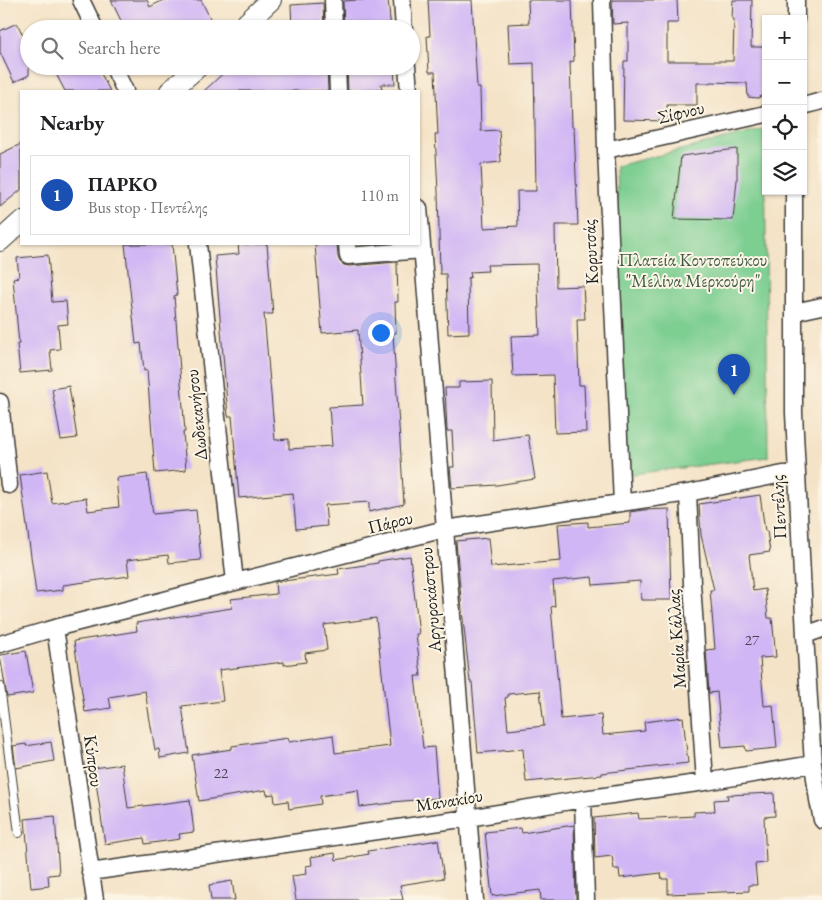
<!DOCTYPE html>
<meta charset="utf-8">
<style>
:root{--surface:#fff;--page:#f2f2f2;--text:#202124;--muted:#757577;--line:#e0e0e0;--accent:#db2777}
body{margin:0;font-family:"EB Garamond",serif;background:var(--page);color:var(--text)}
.controls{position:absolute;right:15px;top:15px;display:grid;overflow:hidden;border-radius:0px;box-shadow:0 1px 4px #0004}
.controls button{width:45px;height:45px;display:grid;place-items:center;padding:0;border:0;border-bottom:1px solid var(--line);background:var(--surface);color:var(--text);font:25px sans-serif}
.you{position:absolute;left:380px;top:332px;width:18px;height:18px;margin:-12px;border:4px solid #fff;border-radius:50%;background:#1a73e8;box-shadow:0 0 0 8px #1a73e833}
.badge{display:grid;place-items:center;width:32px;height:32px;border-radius:50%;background:var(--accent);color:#fff;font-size:16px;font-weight:700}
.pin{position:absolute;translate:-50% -41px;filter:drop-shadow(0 1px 2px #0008)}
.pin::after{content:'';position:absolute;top:26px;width:18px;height:15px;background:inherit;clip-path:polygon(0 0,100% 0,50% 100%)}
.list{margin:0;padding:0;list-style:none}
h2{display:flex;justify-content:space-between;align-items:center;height:65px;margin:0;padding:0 20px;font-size:21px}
h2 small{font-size:16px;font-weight:400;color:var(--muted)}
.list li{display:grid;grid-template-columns:32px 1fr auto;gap:15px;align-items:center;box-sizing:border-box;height:80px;margin:0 10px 10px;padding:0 10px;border:1px solid var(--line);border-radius:0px}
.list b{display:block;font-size:19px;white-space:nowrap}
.list p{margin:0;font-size:16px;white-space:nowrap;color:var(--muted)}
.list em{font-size:16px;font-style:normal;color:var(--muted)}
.icon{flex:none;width:28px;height:28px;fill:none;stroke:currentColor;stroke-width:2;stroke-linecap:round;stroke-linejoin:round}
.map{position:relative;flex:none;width:822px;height:900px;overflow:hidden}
.search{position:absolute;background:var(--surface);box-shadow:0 1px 4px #0004;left:20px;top:20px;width:400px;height:55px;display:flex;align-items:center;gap:12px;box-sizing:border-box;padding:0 18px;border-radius:28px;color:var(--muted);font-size:19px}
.panel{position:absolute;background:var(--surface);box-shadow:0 1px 4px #0004;left:20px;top:90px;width:400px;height:155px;border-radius:0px}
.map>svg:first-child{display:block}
</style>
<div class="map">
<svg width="822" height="900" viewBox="0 0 822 900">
<rect width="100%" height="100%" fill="#fcf5e5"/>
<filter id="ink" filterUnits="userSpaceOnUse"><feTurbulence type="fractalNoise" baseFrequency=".02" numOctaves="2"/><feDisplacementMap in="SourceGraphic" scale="10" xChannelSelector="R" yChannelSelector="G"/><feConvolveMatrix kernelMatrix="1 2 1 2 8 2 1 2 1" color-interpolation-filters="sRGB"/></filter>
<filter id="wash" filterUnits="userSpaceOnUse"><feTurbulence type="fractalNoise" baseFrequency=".0096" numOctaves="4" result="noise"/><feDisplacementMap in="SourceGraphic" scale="20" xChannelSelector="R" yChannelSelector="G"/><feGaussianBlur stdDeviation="1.12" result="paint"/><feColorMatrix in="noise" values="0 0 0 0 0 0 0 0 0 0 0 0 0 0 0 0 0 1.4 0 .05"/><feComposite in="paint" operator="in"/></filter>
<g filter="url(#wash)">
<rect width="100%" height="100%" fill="#f4e3c7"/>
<path fill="#7bce91" stroke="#4c7556" d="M765 129 768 457 625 475 616 166Z"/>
<g id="blocks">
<path fill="#d0b6f5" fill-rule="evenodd" d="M111 0H147L150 7 163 0H201L212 22 198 29H125Z
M358 0H388L391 29H344L343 1Z
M428 0H472L477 88H480L481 131 499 130 501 162 481 164 484 228 518 226 517 191H536L534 63 510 64 508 24 529 23 528 0H572L574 61 570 62 572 127H574L578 225H555L556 287 583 286 585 319H577L579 385H584L586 432 555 433 553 375 513 376 511 336 540 335 537 264 487 265 488 271 470 272 471 277 468 278 469 333 448 334 446 274H440L438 191 435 134H438L435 72H429L427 36H430Z
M612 0H677L678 23H667V61H733L734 19H732L733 0H752L751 47H766V94L758 98 748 97 747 83 710 82V83H697V105H667V121L623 120 624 61H628V23L613 24Z
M323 3 324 29H292L291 5Z
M17 23 29 48V75L14 82 0 52V31Z
M52 66H97L110 91H65Z
M231 66H327L328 91H204Z
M347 66H394L395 84H381L382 90 348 91Z
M21 144V190L0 207V154Z
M737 149V180L733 220 674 219 681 156Z
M125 244H172L177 295 174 296 185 432H183L186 470 155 473 147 370 144 371 141 343 136 344Z
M238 244H267L273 314H264L275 440 289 439V449L332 446 329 407 363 405 358 330 322 333 315 244H337L338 257 340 262 344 265 349 266 397 262 398 302H395L396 333 393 334 404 504 369 512V502L325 505 327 526 296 529 293 493 239 498 232 416H228L215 256 239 254Z
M48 255 52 302 66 301 68 324 58 325 60 349 50 350 52 370 20 373 17 344H19L13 278 19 277 17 258Z
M492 381 493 440 528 435 535 479 497 485 452 488 450 467H454L452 431H447L445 388H459V382Z
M69 386 77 438 61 440 52 389Z
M47 471 52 503 86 498 88 511 119 507 116 478 147 474 153 514 196 510 201 560 169 563 168 555 127 560 129 576 63 585V590L36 593 20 475Z
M760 495 765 531H767L770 552 749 555 753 591 765 589 768 618H772L776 657 760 658 764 706 773 705 777 748 746 751 745 746 722 748 717 692 709 693 706 650 715 649 710 590H714L701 535 699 504Z
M669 509 671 600H641L640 581 593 585 592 577 553 581 555 606 551 607 561 719 601 715 603 735 645 731 644 722 683 717 688 763 602 773V775L526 782 523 749 478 753 472 682H470L462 610 456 541 488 538 491 567 561 561 558 524 588 522V527L630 523V512L643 510ZM540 691 544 726 508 730 505 698 508 697V694Z
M410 556 419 634H416L421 676H415L423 748 434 747 438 798 392 802V803L360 807 358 790 320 796 321 804 289 809 288 801 275 803 274 794 267 795 266 790 199 801 192 755 232 749V746L288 738 289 742 333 735 335 753 390 746 376 618 324 625 327 650 305 653 306 662 284 665V662L219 670 223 701 182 706 189 753 160 758 159 749 155 750 145 691 109 697 111 708 85 712 74 641 137 631 136 623 232 608 231 599 276 594 275 582 339 574 338 569 378 563V561Z
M26 651 33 693 7 697 0 655Z
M51 742 54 761 16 768 13 746 26 744V746Z
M122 764 128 808 190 800 194 832 179 834 180 839 145 844 144 838 105 844 94 768Z
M774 793 775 816 764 817 766 863 755 864 757 885H749V891L668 894V879H662L661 873 620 878 619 869H614L612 856 595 858 594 818 638 813 639 819 694 816V812L715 811 714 800 728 799 727 795Z
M55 816 59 874 48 875 49 886 31 888 25 819Z
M574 825 576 900H541L540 890 492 896 485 832 521 828 522 833Z
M438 840 444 878 400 885 403 900H296L292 876 307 874 306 866 312 865 311 857 335 853 336 860 369 854 368 851Z
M232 881 235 900H211L209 885Z"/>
</g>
</g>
<g filter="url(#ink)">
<use href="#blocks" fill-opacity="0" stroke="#3c3a36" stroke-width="1"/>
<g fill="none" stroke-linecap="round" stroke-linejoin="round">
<defs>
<path id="service" d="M0 686 19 833"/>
<path id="minor" d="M81 0 95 29
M333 0 334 29
M402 0 404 29
M602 0 606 150 622 503
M796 19V0
M113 66 125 91
M337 66 338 91
M407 66 409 91
M803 106 822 101
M606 150 766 114
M794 191V413L797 474 805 635 813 764 818 800 822 820
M419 208 475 900
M198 244 235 582
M347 244 348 256 422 250
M794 312 822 306
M0 402 9 485
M688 493 692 583 705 782
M55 628 95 900
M805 635 822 629
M0 644 55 628 235 582 445 529 688 493 783 474H797
M583 799 586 900
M90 872 468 818 583 799 705 782 813 764"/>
<path id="tertiary" d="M240 29 271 0
M170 91 199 66
M0 241 21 222"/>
</defs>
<use href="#service" stroke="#3c3a36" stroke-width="10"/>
<use href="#minor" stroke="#3c3a36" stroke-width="19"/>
<use href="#tertiary" stroke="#3c3a36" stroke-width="22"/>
<use href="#service" stroke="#fff" stroke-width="8"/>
<use href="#minor" stroke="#fff" stroke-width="16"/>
<use href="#tertiary" stroke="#fff" stroke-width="20"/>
</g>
</g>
<g text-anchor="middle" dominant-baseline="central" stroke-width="4" stroke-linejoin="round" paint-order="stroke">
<g font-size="15" fill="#494252">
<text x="752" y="639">27</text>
<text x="221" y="772">22</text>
</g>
<g font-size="18" fill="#1c1c1c" stroke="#fcf5e5">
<text transform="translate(681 112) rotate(-13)">Σίφνου</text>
<text transform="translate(590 252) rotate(-93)">Κορυτσάς</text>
<text transform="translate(196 415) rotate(-96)">Δωδεκανήσου</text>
<text transform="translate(778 507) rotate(-93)">Πεντέλης</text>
<text transform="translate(390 522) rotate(-14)">Πάρου</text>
<text transform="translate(430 600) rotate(-95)">Αργυροκάστρου</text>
<text transform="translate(676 639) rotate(-94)">Μαρία Κάλλας</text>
<text transform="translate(94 761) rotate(82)">Κύπρου</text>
<text transform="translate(449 800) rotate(-9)">Μανακίου</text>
</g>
<g font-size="18" fill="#3d5a45" stroke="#fcf5e5">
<text x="693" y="259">Πλατεία Κοντοπεύκου<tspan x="693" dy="21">"Μελίνα Μερκούρη"</tspan></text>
</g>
</g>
</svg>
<div class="controls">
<button>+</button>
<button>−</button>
<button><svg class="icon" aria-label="locate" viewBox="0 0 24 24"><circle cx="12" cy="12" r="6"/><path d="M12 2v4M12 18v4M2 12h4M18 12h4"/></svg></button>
<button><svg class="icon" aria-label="layers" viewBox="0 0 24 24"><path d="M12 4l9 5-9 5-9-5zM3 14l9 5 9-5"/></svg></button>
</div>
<div class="you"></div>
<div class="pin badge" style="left:734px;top:395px;background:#1a4fb4">1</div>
<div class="search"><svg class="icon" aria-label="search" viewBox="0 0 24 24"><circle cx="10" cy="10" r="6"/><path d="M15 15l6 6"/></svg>Search here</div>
<section class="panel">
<h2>Nearby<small></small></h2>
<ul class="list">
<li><span class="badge" style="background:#1a4fb4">1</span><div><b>ΠΑΡΚΟ</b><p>Bus stop · Πεντέλης</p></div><em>110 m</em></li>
</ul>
</section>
</div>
